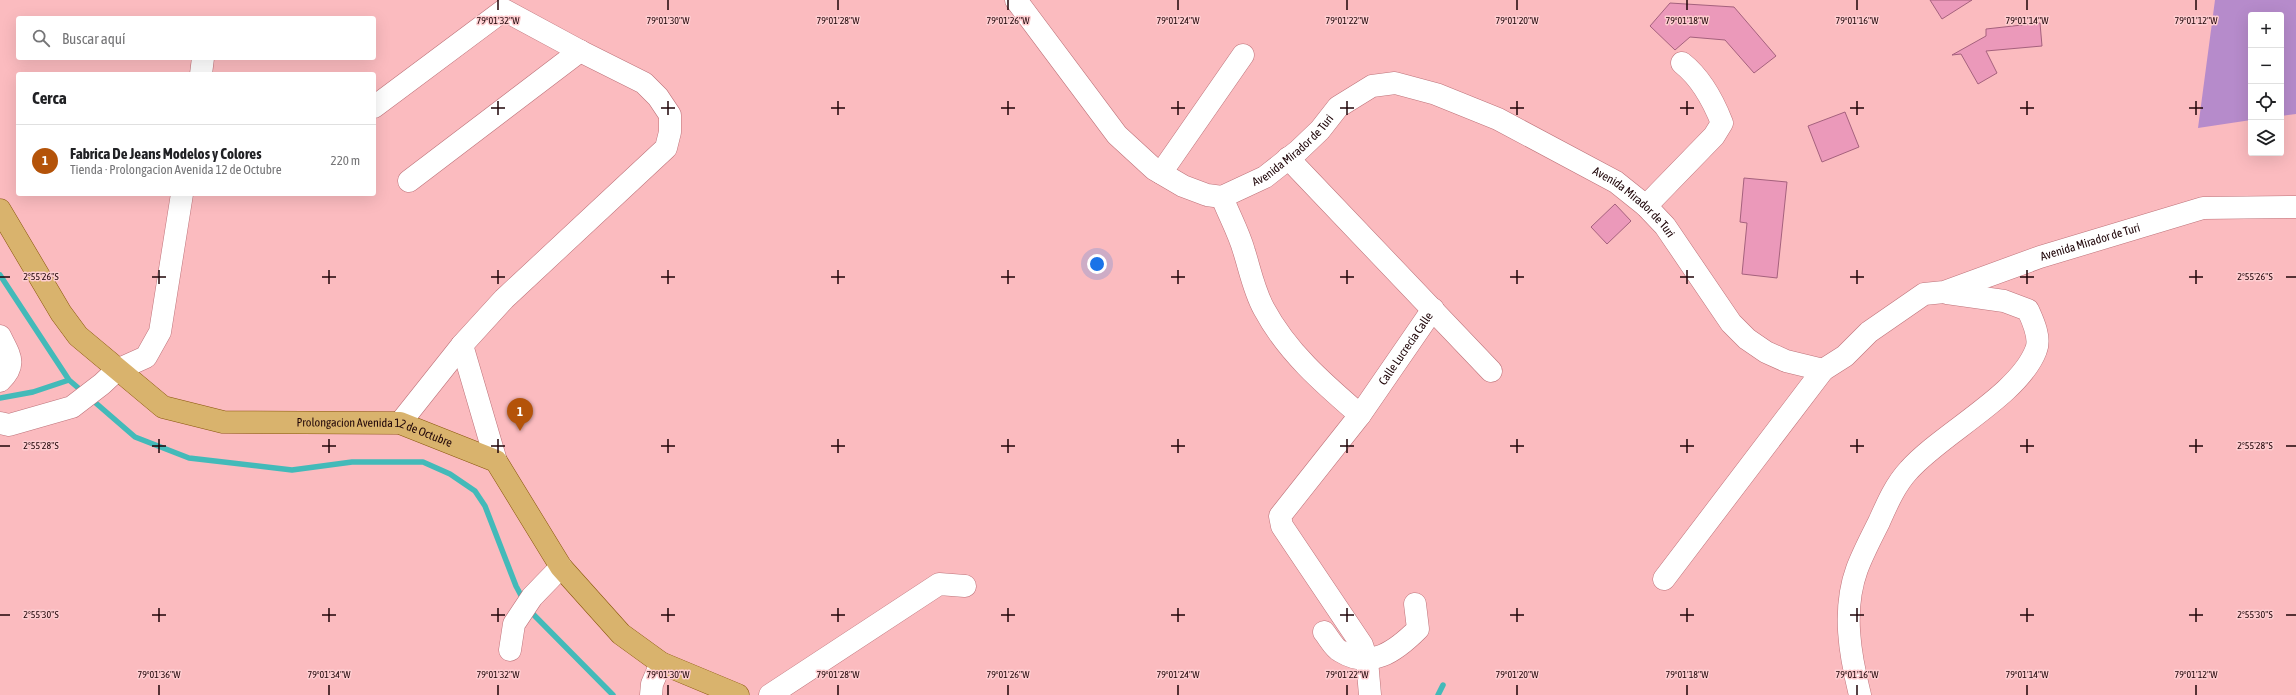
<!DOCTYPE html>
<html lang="es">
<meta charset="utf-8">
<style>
:root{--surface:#fff;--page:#f2f2f2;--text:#202124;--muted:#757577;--line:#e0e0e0;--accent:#b45309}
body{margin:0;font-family:"Asap Condensed",sans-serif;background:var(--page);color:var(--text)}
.controls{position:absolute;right:12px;top:12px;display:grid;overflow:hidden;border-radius:4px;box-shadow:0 4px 16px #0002}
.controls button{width:36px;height:36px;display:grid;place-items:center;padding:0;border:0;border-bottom:1px solid var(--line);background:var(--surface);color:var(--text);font:20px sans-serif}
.you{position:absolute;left:1097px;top:264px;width:14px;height:14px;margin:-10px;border:3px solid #fff;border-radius:50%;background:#1a73e8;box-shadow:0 0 0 6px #1a73e833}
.badge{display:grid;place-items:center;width:26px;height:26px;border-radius:50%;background:var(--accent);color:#fff;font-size:13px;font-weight:700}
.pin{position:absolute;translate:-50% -33px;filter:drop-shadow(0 1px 2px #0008)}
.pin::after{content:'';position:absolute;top:21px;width:14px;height:12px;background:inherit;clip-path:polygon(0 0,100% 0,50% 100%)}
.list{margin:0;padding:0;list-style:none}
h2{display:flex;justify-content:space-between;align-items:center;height:52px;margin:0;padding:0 16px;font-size:17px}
h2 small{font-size:13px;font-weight:400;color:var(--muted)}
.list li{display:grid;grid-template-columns:26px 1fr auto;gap:12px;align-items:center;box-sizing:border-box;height:72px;padding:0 16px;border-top:1px solid var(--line)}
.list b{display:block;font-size:15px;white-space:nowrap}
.list p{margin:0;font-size:13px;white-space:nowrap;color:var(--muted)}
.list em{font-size:13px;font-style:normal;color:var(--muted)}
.icon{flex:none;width:22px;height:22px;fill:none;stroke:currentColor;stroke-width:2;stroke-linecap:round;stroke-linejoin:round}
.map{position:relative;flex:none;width:2296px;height:695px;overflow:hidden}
.search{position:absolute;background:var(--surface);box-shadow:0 4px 16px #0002;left:16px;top:16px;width:360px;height:44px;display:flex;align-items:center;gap:10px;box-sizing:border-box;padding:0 14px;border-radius:4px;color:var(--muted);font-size:15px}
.panel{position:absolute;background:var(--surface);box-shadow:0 4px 16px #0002;left:16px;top:72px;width:360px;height:124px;border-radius:4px}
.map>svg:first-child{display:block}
</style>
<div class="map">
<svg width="2296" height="695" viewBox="0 0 2296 695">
<rect width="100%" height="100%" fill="#fbbbbf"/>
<path fill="#b68bcb" d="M2215 0H2296V114L2281 116V15H2251V120L2198 128Z"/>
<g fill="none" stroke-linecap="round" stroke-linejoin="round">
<path stroke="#43bab9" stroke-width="5.5" d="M0 275 69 380 83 392
M0 398 33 392 69 380
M90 398 135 437 189 458 292 470 352 462H423L450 474 475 491 485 506 516 586 524 601
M529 610 613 695
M1438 695 1443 685"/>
</g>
<path fill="#eb99ba" stroke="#a5617d" d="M1930 0H1972L1942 19Z
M1670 3 1734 7 1776 56 1754 73 1725 40 1690 37 1675 50 1650 26Z
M2040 23 2042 46 1986 51 1997 73 1978 84 1961 54 1952 55 1986 36V29Z
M1845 112 1859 147 1822 162 1808 126Z
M1744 178 1787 182 1777 278 1742 274 1747 223 1740 222Z
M1615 204 1631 221 1607 244 1591 227Z"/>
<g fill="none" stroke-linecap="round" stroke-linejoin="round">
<defs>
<g id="minor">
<path id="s1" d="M1016 0 1117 135 1154 169 1183 186 1207 195 1222 197 1265 177 1298 151 1320 130 1338 107 1372 86 1395 83 1436 94 1498 119 1616 182 1646 206 1665 226 1731 323 1747 339 1766 352 1786 361 1823 370 1845 356 1869 332 1924 294 1944 292 2040 257 2203 208 2296 207"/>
<path d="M201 74 203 58"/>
<path d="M374 107 504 10 580 51 644 83 658 97 670 115V132L666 148 504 299 462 345 400 423"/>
<path d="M1288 158 1491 371"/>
<path d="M1161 173 1243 55"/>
<path d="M409 181 580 51"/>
<path d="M1222 197C1229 215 1239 233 1244 251 1250 270 1254 291 1264 309 1287 352 1323 383 1360 415"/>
<path d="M1646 206 1714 136 1722 123C1713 100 1701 78 1682 63"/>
<path d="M0 336C9 355 18 364 0 381"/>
<path d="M462 345 496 461"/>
<path d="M0 423 9 425 72 407 102 384 117 370 146 357 160 332 182 194"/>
<path d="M1664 579 1823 370"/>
<path d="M1324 632C1329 638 1334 648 1340 651 1371 670 1396 651 1418 629L1415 604"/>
<path d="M510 650 514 624 532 597 561 567"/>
<path d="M651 695 652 684 661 663"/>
<path d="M770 695 939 584 965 586"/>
<path id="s2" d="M1370 695 1367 660 1362 645 1282 526 1280 516 1360 415 1433 309"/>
<path d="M1860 695C1850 655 1842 610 1857 569 1863 553 1871 538 1879 522 1887 504 1895 485 1909 470 1942 433 2019 395 2036 350 2041 338 2033 321 2028 310L2004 301 1947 293"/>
</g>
<g id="major">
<path id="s3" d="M0 210 61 313 78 336 163 407 223 422 400 423 496 461 561 567 621 634 661 663 738 695"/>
</g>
</defs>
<use href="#minor" stroke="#bd7279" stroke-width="23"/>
<use href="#major" stroke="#88560b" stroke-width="23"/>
<use href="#minor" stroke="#fff" stroke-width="22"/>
<use href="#major" stroke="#d9b36d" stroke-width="22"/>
</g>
<path fill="none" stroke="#1f0508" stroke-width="1.5" d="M498 0V10M668 0V10M838 0V10M1008 0V10M1178 0V10M1347 0V10M1517 0V10M1687 0V10M1857 0V10M2027 0V10M2196 0V10M498 101V115M668 101V115M838 101V115M1008 101V115M1178 101V115M1347 101V115M1517 101V115M1687 101V115M1857 101V115M2027 101V115M2196 101V115M491 108H505M661 108H675M831 108H845M1001 108H1015M1171 108H1185M1340 108H1354M1510 108H1524M1680 108H1694M1850 108H1864M2020 108H2034M2189 108H2203M159 270V284M329 270V284M498 270V284M668 270V284M838 270V284M1008 270V284M1178 270V284M1347 270V284M1517 270V284M1687 270V284M1857 270V284M2027 270V284M2196 270V284M0 277H10M152 277H166M322 277H336M491 277H505M661 277H675M831 277H845M1001 277H1015M1171 277H1185M1340 277H1354M1510 277H1524M1680 277H1694M1850 277H1864M2020 277H2034M2189 277H2203M2286 277H2296M159 439V453M329 439V453M498 439V453M668 439V453M838 439V453M1008 439V453M1178 439V453M1347 439V453M1517 439V453M1687 439V453M1857 439V453M2027 439V453M2196 439V453M0 446H10M152 446H166M322 446H336M491 446H505M661 446H675M831 446H845M1001 446H1015M1171 446H1185M1340 446H1354M1510 446H1524M1680 446H1694M1850 446H1864M2020 446H2034M2189 446H2203M2286 446H2296M159 608V622M329 608V622M498 608V622M668 608V622M838 608V622M1008 608V622M1178 608V622M1347 608V622M1517 608V622M1687 608V622M1857 608V622M2027 608V622M2196 608V622M0 615H10M152 615H166M322 615H336M491 615H505M661 615H675M831 615H845M1001 615H1015M1171 615H1185M1340 615H1354M1510 615H1524M1680 615H1694M1850 615H1864M2020 615H2034M2189 615H2203M2286 615H2296M159 685V695M329 685V695M498 685V695M668 685V695M838 685V695M1008 685V695M1178 685V695M1347 685V695M1517 685V695M1687 685V695M1857 685V695M2027 685V695M2196 685V695"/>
<g text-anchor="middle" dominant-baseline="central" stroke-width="3" stroke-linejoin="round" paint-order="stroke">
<g font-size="12" fill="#1f0508" stroke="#fecdd0">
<text stroke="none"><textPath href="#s1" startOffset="379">Avenida Mirador de Turi</textPath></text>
<text stroke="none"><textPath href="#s1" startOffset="775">Avenida Mirador de Turi</textPath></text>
<text stroke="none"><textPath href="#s1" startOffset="1339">Avenida Mirador de Turi</textPath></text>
<text stroke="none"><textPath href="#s2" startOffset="414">Calle Lucrecia Calle</textPath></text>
<text stroke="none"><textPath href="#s3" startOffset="474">Prolongacion Avenida 12 de Octubre</textPath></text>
</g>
</g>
<g font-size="10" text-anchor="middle" fill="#1f0508" stroke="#fecdd0" stroke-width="3" stroke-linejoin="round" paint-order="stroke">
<text x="498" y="24">79°01'32"W</text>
<text x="668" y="24">79°01'30"W</text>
<text x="838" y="24">79°01'28"W</text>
<text x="1008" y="24">79°01'26"W</text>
<text x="1178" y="24">79°01'24"W</text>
<text x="1347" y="24">79°01'22"W</text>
<text x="1517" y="24">79°01'20"W</text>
<text x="1687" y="24">79°01'18"W</text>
<text x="1857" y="24">79°01'16"W</text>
<text x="2027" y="24">79°01'14"W</text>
<text x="2196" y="24">79°01'12"W</text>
<text x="41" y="280">2°55'26"S</text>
<text x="2255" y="280">2°55'26"S</text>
<text x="41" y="449">2°55'28"S</text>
<text x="2255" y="449">2°55'28"S</text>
<text x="41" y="618">2°55'30"S</text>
<text x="2255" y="618">2°55'30"S</text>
<text x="159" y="678">79°01'36"W</text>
<text x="329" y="678">79°01'34"W</text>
<text x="498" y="678">79°01'32"W</text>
<text x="668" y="678">79°01'30"W</text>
<text x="838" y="678">79°01'28"W</text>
<text x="1008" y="678">79°01'26"W</text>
<text x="1178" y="678">79°01'24"W</text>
<text x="1347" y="678">79°01'22"W</text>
<text x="1517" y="678">79°01'20"W</text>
<text x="1687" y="678">79°01'18"W</text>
<text x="1857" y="678">79°01'16"W</text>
<text x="2027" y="678">79°01'14"W</text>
<text x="2196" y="678">79°01'12"W</text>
</g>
</svg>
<div class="controls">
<button>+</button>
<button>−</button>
<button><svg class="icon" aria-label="locate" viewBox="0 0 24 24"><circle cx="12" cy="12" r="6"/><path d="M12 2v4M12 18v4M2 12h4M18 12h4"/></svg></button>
<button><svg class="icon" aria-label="layers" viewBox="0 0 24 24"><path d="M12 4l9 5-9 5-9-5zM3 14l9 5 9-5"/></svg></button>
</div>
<div class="you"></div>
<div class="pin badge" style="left:520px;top:431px">1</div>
<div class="search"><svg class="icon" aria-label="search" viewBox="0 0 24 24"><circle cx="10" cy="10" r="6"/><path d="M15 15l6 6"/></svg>Buscar aquí</div>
<section class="panel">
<h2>Cerca<small></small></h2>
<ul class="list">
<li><span class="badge">1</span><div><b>Fabrica De Jeans Modelos y Colores</b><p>Tienda · Prolongacion Avenida 12 de Octubre</p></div><em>220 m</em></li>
</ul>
</section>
</div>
